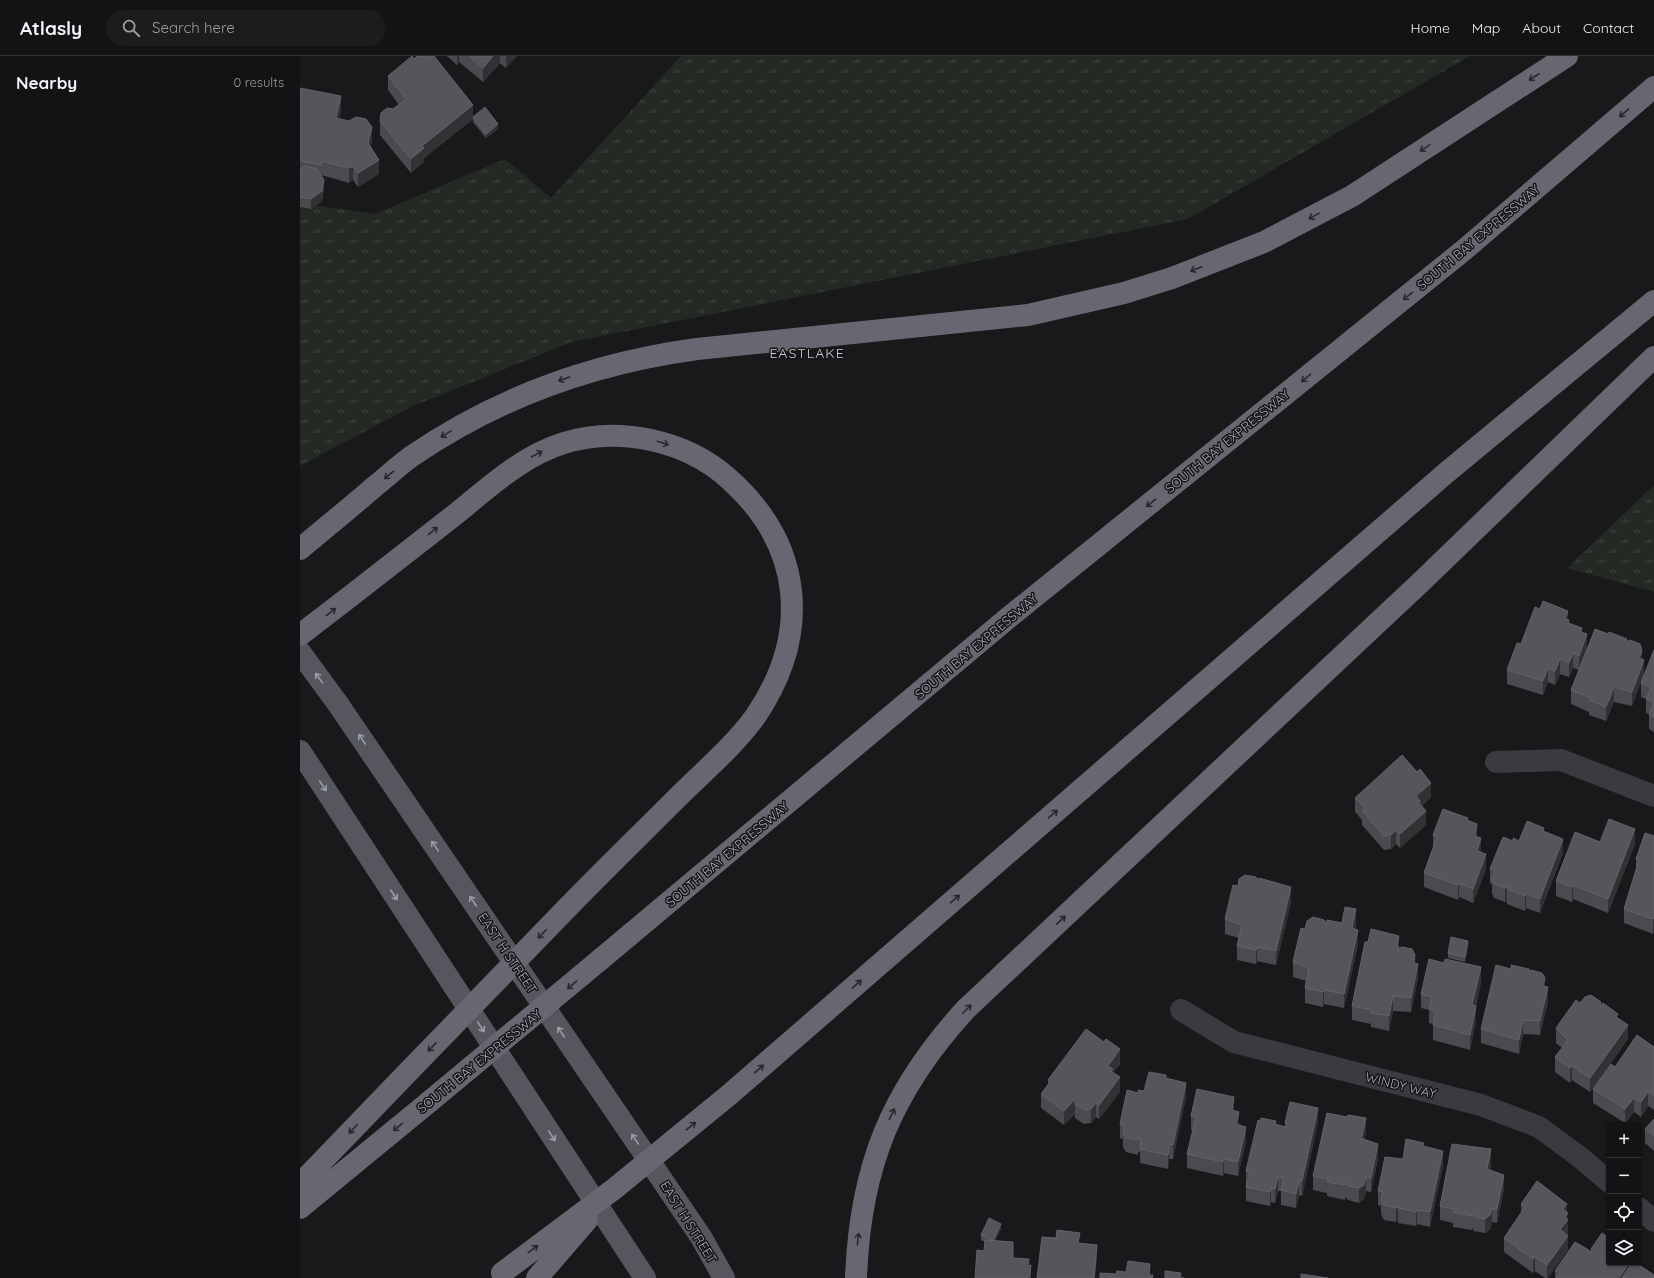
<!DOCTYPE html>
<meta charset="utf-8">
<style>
:root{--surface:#131214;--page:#1c1b1d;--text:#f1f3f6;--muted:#9d9ea0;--line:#323234}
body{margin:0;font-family:Quicksand,sans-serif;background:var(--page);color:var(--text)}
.controls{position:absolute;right:12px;bottom:12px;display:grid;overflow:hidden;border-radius:4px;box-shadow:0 1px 3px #0004}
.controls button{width:36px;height:36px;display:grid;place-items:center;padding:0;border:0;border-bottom:1px solid var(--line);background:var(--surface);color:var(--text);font:20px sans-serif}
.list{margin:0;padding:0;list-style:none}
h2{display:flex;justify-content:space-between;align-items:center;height:52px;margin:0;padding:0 16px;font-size:17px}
h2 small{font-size:13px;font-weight:400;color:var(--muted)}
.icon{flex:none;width:22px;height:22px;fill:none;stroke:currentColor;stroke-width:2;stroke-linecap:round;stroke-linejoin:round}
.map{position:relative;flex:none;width:1354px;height:1222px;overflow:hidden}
header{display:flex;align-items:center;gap:24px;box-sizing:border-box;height:56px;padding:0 20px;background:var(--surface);border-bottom:1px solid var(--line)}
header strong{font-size:19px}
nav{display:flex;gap:22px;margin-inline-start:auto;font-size:14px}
.search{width:280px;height:36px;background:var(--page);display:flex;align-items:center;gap:10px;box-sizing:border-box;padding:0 14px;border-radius:22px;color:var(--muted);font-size:15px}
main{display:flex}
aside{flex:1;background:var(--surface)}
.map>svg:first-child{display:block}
</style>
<header>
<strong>Atlasly</strong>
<div class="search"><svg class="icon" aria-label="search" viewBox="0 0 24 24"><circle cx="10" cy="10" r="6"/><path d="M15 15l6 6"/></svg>Search here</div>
<nav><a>Home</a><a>Map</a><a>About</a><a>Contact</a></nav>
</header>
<main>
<aside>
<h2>Nearby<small>0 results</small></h2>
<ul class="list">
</ul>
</aside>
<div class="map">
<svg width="1354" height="1222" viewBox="0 0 1354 1222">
<defs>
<pattern id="grass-tufts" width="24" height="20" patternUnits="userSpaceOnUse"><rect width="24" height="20" fill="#232a24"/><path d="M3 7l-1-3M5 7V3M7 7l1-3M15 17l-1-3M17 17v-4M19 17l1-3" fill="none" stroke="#404642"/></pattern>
</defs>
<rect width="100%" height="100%" fill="#19181a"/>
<path fill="url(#grass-tufts)" d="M381 0H1170L888 163 272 286 111 351 0 410V147L75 158 205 103 251 142Z
M1354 429V536L1267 512Z"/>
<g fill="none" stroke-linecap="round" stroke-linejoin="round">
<path stroke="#3a3a3f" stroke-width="22" d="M1196 706 1261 704 1354 740
M881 954 934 986 1181 1049 1239 1071 1281 1102 1309 1126
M1339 1152 1354 1165"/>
<path stroke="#56575e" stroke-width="22" d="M0 596 38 648 401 1181 424 1222
M0 695 345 1222"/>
<path stroke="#666770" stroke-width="22" d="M0 493C25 472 50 452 74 431 87 421 99 409 112 400 198 341 294 307 397 293L728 259 824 237 872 222 964 186 1052 140 1267 0
M0 579C51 540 101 501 152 461 186 434 221 400 264 387 319 370 386 384 429 423 504 490 511 579 455 661 433 691 402 717 376 743 340 779 304 814 269 850
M301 903 708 562 1164 194 1354 31
M429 1039 1146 417 1354 245
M0 1128 109 1015
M0 1152 129 1046
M556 1222C560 1111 591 1035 666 953L1121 526 1354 301"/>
<path stroke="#666770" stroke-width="22" d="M109 1015 269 850
M129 1046 301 903
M202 1217 314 1133 429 1039
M237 1222 287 1164"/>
</g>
<path fill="#4a4a4f" d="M147 0H217L206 12 200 7 183 26 159 6 157 9Z
M114 3 173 63 124 102V106L111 117 80 79V65L99 49 88 34V20Z
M0 32 41 54 39 63 72 85 70 90 79 118 58 131 53 124 49 127 21 119 24 133 22 145 11 153 0 151Z
M173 61 198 73 186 82 173 66Z
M1268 564 1269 568 1282 577 1287 593 1279 614 1273 612 1269 621 1260 618 1255 629 1248 626 1243 639 1207 628V614L1221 588Z
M1327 585 1342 603 1344 618 1332 650 1314 646 1306 665 1289 659V656L1271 648V634Z
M1354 594V676L1349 673V658L1346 657V643L1341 641V627Z
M1131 741 1122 750 1126 769 1100 792 1096 788 1091 793 1084 794 1062 769V764L1055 756V742Z
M1168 764 1177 781 1186 813 1173 847 1159 841 1158 844 1124 831V817L1133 791V779Z
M1244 775 1263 797 1240 857 1226 852 1225 855 1207 848V846H1205L1194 842 1192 837V828L1190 827V813L1213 785H1219Z
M1354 780 1353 878 1324 867V853L1336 815V803Z
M1300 786 1335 788 1308 857 1273 843 1272 846 1256 840V825Z
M958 824 991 846 976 909 957 905 956 908 937 904V890L939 882 925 878V863L938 830Z
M1042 867 1056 868 1055 873 1058 888 1044 952 1024 948 1023 951 1005 947V932L1006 925 993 921V906L1005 873Z
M1168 890 1165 906 1148 902V897Z
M1099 893 1115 907 1118 922 1111 956 1093 955 1089 975 1071 971V968L1052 964V950Z
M1211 913 1229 916 1245 931 1248 946 1240 979 1223 978 1219 998 1181 987V973Z
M1181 926 1176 950V964L1170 994 1133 984V968L1129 967V954L1121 952V938Z
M1280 947 1301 951 1318 962 1328 983 1290 1036 1272 1024 1270 1027 1255 1016V1001L1262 992 1256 987V972Z
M1354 991V1054L1348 1050 1341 1061 1334 1056 1325 1067 1293 1047V1033L1315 1011Z
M820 1008 813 1016 820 1036 799 1063 796 1061 791 1067 784 1068 775 1062V1058L764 1069 741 1052V1038L748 1028V1024Z
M866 1022 886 1041 873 1103H869L868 1113 840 1107V1096H838V1099L826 1096 823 1091V1083L820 1082V1068L844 1035Z
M934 1055 946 1085 938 1120 924 1117 923 1120 887 1112V1098L893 1075 891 1074V1060Z
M1354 1063V1095L1345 1087V1073Z
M1018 1066 1002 1140 999 1139 996 1152 981 1149V1135H978L975 1147 971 1146 970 1150 946 1145V1115L976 1069 985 1071V1067Z
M1066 1077 1064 1084 1078 1103 1071 1136 1066 1135 1064 1143 1059 1147 1048 1144 1045 1141V1144L1027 1140V1137L1013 1134V1120Z
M1124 1090 1143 1109 1130 1171 1117 1168 1116 1170 1098 1167V1164L1096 1166 1084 1164 1081 1158V1150L1078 1149V1135L1103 1103Z
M1191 1108 1190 1114 1204 1133 1197 1167 1192 1166 1190 1174 1185 1177 1174 1175 1172 1172V1174L1153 1171V1167L1140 1164V1150Z
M1221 1148 1267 1156 1268 1178 1267 1179 1268 1194 1248 1222H1245L1235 1215 1233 1217 1204 1196V1182L1221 1158Z
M701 1173 695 1185 713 1202 729 1210 731 1222H675L684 1195 685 1186 681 1184V1179Z
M1291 1193 1309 1207 1354 1222H1255V1215L1291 1195Z"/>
<path fill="#323235" d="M157 0H159V6L157 9Z
M193 0H200V7L183 26V12Z
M206 0H217L206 12Z
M41 40V54L36 77V62Z
M173 49V63L124 102V106L111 117V103L122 90Z
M198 68V73L186 82V78Z
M72 71V85L68 101V87Z
M79 104V118L58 131V117Z
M53 110V124L49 127V112Z
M24 124V133L22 145 11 153V143Z
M1268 555V566L1269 564V579L1265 563Z
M1287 578V593L1279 614V600Z
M1342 595V608L1344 604V618L1332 650V636L1339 602Z
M1273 597V612L1269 621V607Z
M1260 603V618L1255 629V615Z
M1248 612V626L1243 639V625Z
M1314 631V646L1306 665V651Z
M1131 727V741L1120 751 1116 740Z
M1126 755V769L1100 792V778Z
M1177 768V782L1175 780Z
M1335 773V788L1308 857V843Z
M1096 774V788L1091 793V779Z
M1181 782V797L1177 795Z
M1263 783V797L1240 857V843Z
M1186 798V813L1173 847V833Z
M1159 827V841L1158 844V829Z
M1273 829V843L1272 846V831Z
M991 831V846L976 909V895Z
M1208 831 1207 833V846H1205V832Z
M1226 837V852L1225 855V840Z
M1056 853V868L1052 887V872Z
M1354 861V876L1353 878V863Z
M1058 874V888L1044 952V938Z
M1099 880V894L1097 890Z
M1168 885V890L1165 906V901Z
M957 891V905L956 908V894Z
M1118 908V922L1111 956V942Z
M1181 911V926L1172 963V949Z
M1245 922V937L1243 930Z
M1248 931V946L1240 979V965Z
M1024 934V948L1023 951V936Z
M1093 940V955L1089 975V960Z
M1176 950V964L1170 994V979Z
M1223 964V978L1219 998V984Z
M1328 969V983L1290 1036V1022Z
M820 993V1008L813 1017 808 1010Z
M1272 1010V1024L1270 1027V1012Z
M820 1021V1036L799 1063V1049Z
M886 1027V1041L873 1103V1089Z
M1348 1036V1050L1341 1061V1046Z
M934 1041V1055L932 1054Z
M1334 1042V1056L1325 1067V1053Z
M775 1043V1058L764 1069V1055Z
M796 1047V1061L791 1067V1053Z
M1018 1052V1066L1002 1140V1125Z
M939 1056V1070L936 1068Z
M1066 1062V1077L1062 1094 1060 1082Z
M946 1071V1085L938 1120V1106Z
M869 1088V1103L868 1113V1099Z
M1078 1088V1103L1071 1136V1122Z
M1191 1093V1108L1187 1128V1113Z
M1143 1095V1109L1130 1171V1156Z
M924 1103V1117L923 1120V1106Z
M1204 1119V1133L1197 1167V1153Z
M978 1120V1135L975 1147V1133Z
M1066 1121V1135L1064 1143 1059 1147V1132Z
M999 1125V1139L996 1152V1138Z
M971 1132V1146L970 1150V1136Z
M1267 1148 1268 1178 1260 1188V1173L1263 1153Z
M1099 1150 1098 1152V1164L1096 1166V1152Z
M1192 1152V1166L1190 1174 1185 1177V1163Z
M1117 1154V1168L1116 1170V1156Z
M701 1168V1173L693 1190V1185Z
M1268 1180V1194L1248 1222H1247V1209Z
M797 1189V1204L795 1222H794Z
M1235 1201V1215L1233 1217V1203Z
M1329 1207H1332L1328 1222H1319Z"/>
<path fill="#55555a" stroke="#626369" d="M112 0 114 3 117 0H134L173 49 122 90 124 92 111 103 80 65 81 57 87 52 93 53 106 43 88 20Z
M169 0H193L183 12Z
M0 32 41 40 36 62 49 65 56 61 66 63 72 71 68 87 79 104 58 117 53 110 49 112 21 105V109L1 105 2 103 0 102Z
M185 51 198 68 186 78 173 61Z
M5 110 17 113 24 124 22 135 11 143 0 141V113Z
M1243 545 1268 555 1265 563 1269 564 1268 567 1282 572 1281 576 1287 578 1279 600 1273 597 1269 607 1260 603 1255 615 1248 612 1243 625 1207 614 1217 587 1221 588 1235 551 1240 553Z
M1295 573 1308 578 1309 576 1327 583 1326 586 1330 584 1340 588 1342 595 1339 602 1344 604 1332 636 1314 631 1306 651 1289 644 1291 642 1271 634Z
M1354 594V661L1349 659 1354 646 1346 643 1351 631 1341 627Z
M1102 699 1117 716 1120 713 1131 727 1116 740 1120 745 1119 747 1126 755 1100 778 1096 774 1091 779 1084 780 1062 755 1065 752 1055 742Z
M1143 753 1168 762 1167 764 1177 768 1175 780 1181 782 1177 795 1186 798 1173 833 1159 827 1158 829 1124 817 1137 781 1133 779Z
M1309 763 1335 773 1308 843 1273 829 1272 831 1256 825 1275 776 1300 786Z
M1227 765 1244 772 1243 775 1263 783 1240 843 1226 837 1225 840 1207 833 1208 831 1205 832 1194 828 1192 823 1195 815 1190 813 1203 781 1213 785V782L1219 785Z
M1345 777 1354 780V861L1353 863 1324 853 1339 804 1336 803Z
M945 819 956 821 958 824 959 822 991 831 976 895 957 891 956 894 937 890 942 869 925 863 933 829 938 830 939 823Z
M1045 851 1056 853 1052 872 1058 874 1044 938 1024 934 1023 936 1005 932 1009 912 993 906 1001 872 1005 873 1007 865 1013 861 1024 864 1026 867 1027 864 1042 867Z
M1071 873 1099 880 1097 890 1099 891 1098 893 1102 891 1112 893 1115 899 1114 907 1118 908 1111 942 1093 940 1089 960 1071 957 1072 954 1052 950 1065 886H1068Z
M1151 881 1168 885 1165 901 1148 897Z
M1129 903 1144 907 1145 903 1181 911 1172 949 1176 950 1170 979 1133 969 1136 955 1129 953 1132 941 1121 938Z
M1196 909 1211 913V909L1229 913V916L1231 914 1242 917 1245 922 1243 930 1248 931 1240 965 1223 964 1219 984 1181 973Z
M1291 939 1301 946 1300 951 1303 947 1318 958 1316 961 1328 969 1290 1022 1272 1010 1270 1012 1255 1001 1268 984 1256 972 1276 944 1280 947 1285 941Z
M786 973 804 986 806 983 820 993 808 1010 813 1013 811 1015 820 1021 799 1049 796 1047 791 1053 784 1054 775 1048V1043L764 1055 741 1038 750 1026 748 1024Z
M1337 979 1354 991V1040L1348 1036 1341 1046 1334 1042 1325 1053 1293 1033 1311 1008 1315 1011Z
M849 1016 866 1019V1022L886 1027 873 1089 869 1088 868 1099 840 1093 841 1082H838V1084L826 1082 823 1077 824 1069 820 1068 827 1034 838 1037V1034L844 1035Z
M897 1033 934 1041 932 1054 939 1056 936 1068 946 1071 938 1106 924 1103 923 1106 887 1098 896 1061 891 1060Z
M990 1046 1018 1052 1002 1125H999L996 1138 981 1134 984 1122 978 1120 975 1133 971 1132 970 1136 946 1131 950 1115H946L958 1064 960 1065 961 1062 976 1065 975 1068 986 1071 987 1067H985Z
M1027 1057 1047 1061 1048 1059 1066 1062 1062 1080 1060 1082 1078 1088 1071 1122 1066 1121 1064 1129 1059 1132 1048 1130 1045 1126V1129L1027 1126 1028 1123 1013 1120Z
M1354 1063V1080L1345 1073Z
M1106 1083 1124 1087 1123 1090 1143 1095 1130 1156 1117 1154 1116 1156 1098 1152 1099 1150 1096 1152 1084 1149 1081 1144 1083 1136 1078 1135 1085 1101 1103 1103Z
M1152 1088 1191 1093 1187 1113 1204 1119 1197 1153 1192 1152 1190 1159 1185 1163 1174 1161 1172 1157V1160L1153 1156 1154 1153 1140 1150Z
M1237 1125 1267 1148 1263 1153 1268 1157 1265 1161 1268 1164 1260 1173 1268 1180 1247 1209 1235 1201 1233 1203 1204 1182 1225 1151 1221 1148Z
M689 1162 701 1168 693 1185 681 1179Z
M757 1174 780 1177 778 1187 797 1189 794 1222H737L742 1181 756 1182Z
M1302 1177 1309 1182V1207H1329L1319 1222H1256L1260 1217 1255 1215 1275 1186 1292 1196 1293 1194 1291 1193Z
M685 1184 713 1186V1202L729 1203 728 1210 731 1209 730 1219H728L727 1222H675L677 1194 684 1195Z
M828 1205 850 1208 849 1219H853L852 1222H800V1217L816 1218 817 1215 826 1216Z
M1332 1207H1336L1354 1219V1222H1322Z
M865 1215 881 1217 880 1222H884H865Z
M1001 1218 1028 1222H1001Z"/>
<defs><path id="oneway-shaft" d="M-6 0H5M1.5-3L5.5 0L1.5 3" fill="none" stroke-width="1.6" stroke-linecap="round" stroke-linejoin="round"/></defs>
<g stroke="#28282c">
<use href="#oneway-shaft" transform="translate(1234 21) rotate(147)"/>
<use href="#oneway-shaft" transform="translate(1324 57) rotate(139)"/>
<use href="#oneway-shaft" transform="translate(1125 92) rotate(146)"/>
<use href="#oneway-shaft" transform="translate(1014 160) rotate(151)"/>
<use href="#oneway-shaft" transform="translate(896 213) rotate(160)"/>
<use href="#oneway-shaft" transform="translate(1108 240) rotate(141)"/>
<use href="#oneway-shaft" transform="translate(1006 322) rotate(141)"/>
<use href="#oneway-shaft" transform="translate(264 323) rotate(161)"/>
<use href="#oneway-shaft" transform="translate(146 378) rotate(149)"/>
<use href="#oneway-shaft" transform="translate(363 387) rotate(17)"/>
<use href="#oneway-shaft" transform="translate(237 398) rotate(-28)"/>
<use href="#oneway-shaft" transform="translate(89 419) rotate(140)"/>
<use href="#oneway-shaft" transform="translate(851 447) rotate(141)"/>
<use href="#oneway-shaft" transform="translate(133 475) rotate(-38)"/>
<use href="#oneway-shaft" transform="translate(31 556) rotate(-38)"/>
<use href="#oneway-shaft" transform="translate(753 758) rotate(-41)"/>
<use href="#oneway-shaft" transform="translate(655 843) rotate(-41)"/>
<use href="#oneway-shaft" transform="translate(761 864) rotate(-43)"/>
<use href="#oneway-shaft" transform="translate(242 878) rotate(134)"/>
<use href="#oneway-shaft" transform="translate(557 928) rotate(-41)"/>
<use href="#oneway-shaft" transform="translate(272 929) rotate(140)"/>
<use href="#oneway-shaft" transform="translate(667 953) rotate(-45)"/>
<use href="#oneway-shaft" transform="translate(132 991) rotate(134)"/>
<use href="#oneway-shaft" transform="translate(459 1013) rotate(-41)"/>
<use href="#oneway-shaft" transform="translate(592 1058) rotate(-64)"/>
<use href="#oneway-shaft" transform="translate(391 1070) rotate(-39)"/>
<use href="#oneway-shaft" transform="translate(98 1071) rotate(141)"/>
<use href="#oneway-shaft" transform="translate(53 1073) rotate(134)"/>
<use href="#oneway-shaft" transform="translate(558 1183) rotate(-84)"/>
<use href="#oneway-shaft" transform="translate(233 1193) rotate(-37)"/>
</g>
<g stroke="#9a9da7">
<use href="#oneway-shaft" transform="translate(19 622) rotate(-126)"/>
<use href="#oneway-shaft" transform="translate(62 683) rotate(-124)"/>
<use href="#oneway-shaft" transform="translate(23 730) rotate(57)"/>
<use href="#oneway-shaft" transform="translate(135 790) rotate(-124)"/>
<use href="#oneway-shaft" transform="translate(94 839) rotate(57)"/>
<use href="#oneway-shaft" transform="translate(173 845) rotate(-124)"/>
<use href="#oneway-shaft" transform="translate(181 971) rotate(57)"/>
<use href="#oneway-shaft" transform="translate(261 976) rotate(-124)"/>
<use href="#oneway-shaft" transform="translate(252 1080) rotate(57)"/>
<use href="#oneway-shaft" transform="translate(335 1083) rotate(-124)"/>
</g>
<g text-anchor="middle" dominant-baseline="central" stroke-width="3" stroke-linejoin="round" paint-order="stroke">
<g font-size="13" fill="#abaeb9" stroke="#141315">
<text transform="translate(1178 181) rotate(-40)">SOUTH BAY EXPRESSWAY</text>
<text transform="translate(927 385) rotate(-39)">SOUTH BAY EXPRESSWAY</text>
<text transform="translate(676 590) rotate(-40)">SOUTH BAY EXPRESSWAY</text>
<text transform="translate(427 798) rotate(-40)">SOUTH BAY EXPRESSWAY</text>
<text transform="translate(208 897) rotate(56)">EAST H STREET</text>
<text transform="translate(179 1005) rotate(-39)">SOUTH BAY EXPRESSWAY</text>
<text transform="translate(1101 1029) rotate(14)">WINDY WAY</text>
<text transform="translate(389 1166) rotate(58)">EAST H STREET</text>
</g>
<g font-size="14" letter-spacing="1" fill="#ccced6" stroke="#141315">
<text x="507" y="297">EASTLAKE</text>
</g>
</g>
</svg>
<div class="controls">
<button>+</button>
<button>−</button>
<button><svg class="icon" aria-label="locate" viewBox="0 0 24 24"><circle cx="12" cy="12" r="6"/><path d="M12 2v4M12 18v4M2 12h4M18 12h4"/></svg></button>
<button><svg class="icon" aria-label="layers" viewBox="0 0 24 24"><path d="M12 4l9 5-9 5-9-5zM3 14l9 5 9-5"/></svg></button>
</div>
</div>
</main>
